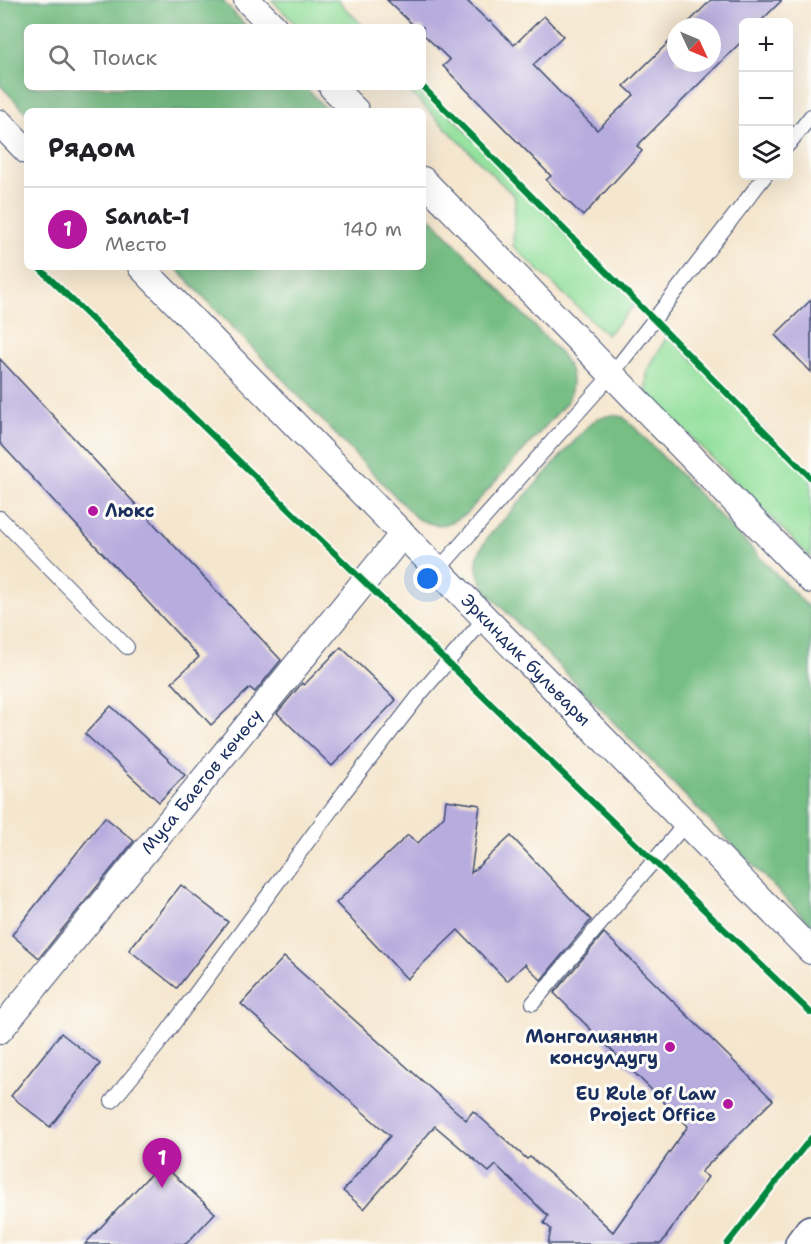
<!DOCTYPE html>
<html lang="ru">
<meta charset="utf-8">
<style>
:root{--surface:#fff;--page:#f2f2f2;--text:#202124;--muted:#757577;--line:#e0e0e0;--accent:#b5179e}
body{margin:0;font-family:"Shantell Sans",sans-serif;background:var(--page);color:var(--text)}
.controls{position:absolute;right:18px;top:18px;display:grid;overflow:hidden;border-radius:9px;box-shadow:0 6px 24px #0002}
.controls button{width:54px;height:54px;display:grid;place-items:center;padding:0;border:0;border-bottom:2px solid var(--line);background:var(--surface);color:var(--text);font:30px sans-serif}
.compass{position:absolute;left:667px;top:18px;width:54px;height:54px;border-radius:50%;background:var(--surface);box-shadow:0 6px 24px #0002;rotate:134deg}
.you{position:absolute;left:428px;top:579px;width:21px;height:21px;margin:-15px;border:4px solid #fff;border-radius:50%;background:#1a73e8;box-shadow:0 0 0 9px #1a73e833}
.badge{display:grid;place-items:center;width:39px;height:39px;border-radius:50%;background:var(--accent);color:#fff;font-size:20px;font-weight:700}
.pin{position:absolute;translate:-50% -50px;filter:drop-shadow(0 2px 3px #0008)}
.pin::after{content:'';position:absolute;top:32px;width:21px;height:18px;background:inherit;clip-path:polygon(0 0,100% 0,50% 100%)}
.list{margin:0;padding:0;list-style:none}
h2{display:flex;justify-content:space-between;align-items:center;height:78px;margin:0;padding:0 24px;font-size:26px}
h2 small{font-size:20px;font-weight:400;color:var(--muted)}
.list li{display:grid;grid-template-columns:39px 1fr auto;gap:18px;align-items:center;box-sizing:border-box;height:84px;padding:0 24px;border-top:2px solid var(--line)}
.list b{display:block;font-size:22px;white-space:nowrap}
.list p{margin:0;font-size:20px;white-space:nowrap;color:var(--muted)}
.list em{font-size:20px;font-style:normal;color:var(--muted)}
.icon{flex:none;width:33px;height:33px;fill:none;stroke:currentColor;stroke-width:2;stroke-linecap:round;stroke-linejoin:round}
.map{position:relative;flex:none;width:811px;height:1244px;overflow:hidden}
.search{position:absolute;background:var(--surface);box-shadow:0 6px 24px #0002;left:24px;top:24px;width:402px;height:66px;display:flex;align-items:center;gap:15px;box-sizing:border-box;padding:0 21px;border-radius:9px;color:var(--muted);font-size:22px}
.panel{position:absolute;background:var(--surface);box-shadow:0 6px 24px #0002;left:24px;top:108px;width:402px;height:162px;border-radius:9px}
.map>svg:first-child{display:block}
</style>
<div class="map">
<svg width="811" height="1244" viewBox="0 0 811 1244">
<rect width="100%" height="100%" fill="#fdfcf7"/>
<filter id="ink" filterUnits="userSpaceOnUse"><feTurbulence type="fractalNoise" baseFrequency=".0167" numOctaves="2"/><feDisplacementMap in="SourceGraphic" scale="12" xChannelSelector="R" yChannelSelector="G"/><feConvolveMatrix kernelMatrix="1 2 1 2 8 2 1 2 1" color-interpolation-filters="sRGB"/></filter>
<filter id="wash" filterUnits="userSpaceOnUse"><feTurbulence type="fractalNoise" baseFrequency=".008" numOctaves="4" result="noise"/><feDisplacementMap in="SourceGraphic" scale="24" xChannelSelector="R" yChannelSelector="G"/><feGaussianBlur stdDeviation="1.35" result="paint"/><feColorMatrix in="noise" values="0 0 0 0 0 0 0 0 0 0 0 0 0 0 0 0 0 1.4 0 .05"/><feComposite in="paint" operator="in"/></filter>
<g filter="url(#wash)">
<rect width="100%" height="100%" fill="#f5e6ce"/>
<path fill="#93e09c" stroke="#57887d" stroke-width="1.5" d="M272 0H337L364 27H298Z
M405 87H423L636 303 607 335 513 246 515 197Z
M668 335 811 476V558L646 391 647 371Z"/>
<path fill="#76be84" stroke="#487671" stroke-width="1.5" d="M0 0H222L247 27H27V87H305L328 111H27V113L0 85Z
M423 210 560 353C573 369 575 382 568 401L466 514C446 527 437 528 416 518L175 267H423Z
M613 415 623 417 634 427 811 610V925L487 592C473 569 473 558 489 536L589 425 598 418Z"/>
<g id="blocks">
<path fill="#b7acde" d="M387 0H466L489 22 490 21 514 45 544 16 563 36 533 65 597 130 634 95 624 86 676 35V63H712V27H684L711 0H782L760 22H744V39L637 146 642 151 583 216 546 180 551 176 443 66 450 60 423 34V27H415Z
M811 300V372L775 335Z
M0 359 281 660 255 692 250 688 211 725 172 682 199 657 0 443Z
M341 647 396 700 332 766 277 713 302 683 304 685Z
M111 706 185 775 159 802 85 734Z
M446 800 480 805 471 873 511 836 591 920 541 980 525 964 507 981 458 930 407 979 336 903 408 835 418 843 444 816Z
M105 817 134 841 39 958 12 935Z
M181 885 228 922 177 988 129 950Z
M604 933 773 1100 701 1172 708 1177 661 1244H548L551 1229 544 1223 548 1216 496 1165 489 1172 435 1126 364 1209 343 1191 390 1136 241 1004 284 957 466 1120 473 1111 527 1159 530 1157 563 1185 613 1232 688 1126 554 993Z
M61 1033 100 1064 50 1127 11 1096Z
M161 1163 215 1213 186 1244H85Z"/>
</g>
</g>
<g filter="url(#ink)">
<use href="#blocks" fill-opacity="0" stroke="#3c4a6f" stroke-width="1.5"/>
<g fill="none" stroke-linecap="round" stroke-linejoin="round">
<defs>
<path id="lane" d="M788 145 811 116
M0 518 127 647
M438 570 612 374 765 176
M533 1003 686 823
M112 1101 157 1046 345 791 421 693 485 618"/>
<g id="street">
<path d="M247 0 274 27"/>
<path d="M332 87 356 111"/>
<path d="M0 123 27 151"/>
<path d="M423 180 811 580"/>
<path id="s1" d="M141 267 811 951"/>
<path id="s2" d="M0 1030 403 534"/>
</g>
<path id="primary" d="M802 1244 811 1232"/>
</defs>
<use href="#lane" stroke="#3c4a6f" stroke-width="16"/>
<use href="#street" stroke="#3c4a6f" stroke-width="28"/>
<use href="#primary" stroke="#3c4a6f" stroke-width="36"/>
<use href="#lane" stroke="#fff" stroke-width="14"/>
<use href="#street" stroke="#fff" stroke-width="26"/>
<use href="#primary" stroke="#fff" stroke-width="33"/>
<defs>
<path id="cycleway" d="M423 87 811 478
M38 267 811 1013
M727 1244 811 1138"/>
</defs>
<use href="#cycleway" stroke="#fdfcf7" stroke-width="10"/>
<use href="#cycleway" stroke="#00873e" stroke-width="6"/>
</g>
</g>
<g fill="#b5179e" stroke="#fdfcf7" stroke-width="2">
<circle cx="93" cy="511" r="6"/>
<circle cx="670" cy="1047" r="6"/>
<circle cx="728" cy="1104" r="6"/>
</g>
<g text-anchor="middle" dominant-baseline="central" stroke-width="6" stroke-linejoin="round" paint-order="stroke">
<g font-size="18" font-weight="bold" fill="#1b2f5e" stroke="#fdfcf7" text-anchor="end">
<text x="105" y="511" text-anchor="start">Люкс</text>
<text x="658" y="1037">Монголиянын<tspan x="658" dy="21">консулдугу</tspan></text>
<text x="716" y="1094">EU Rule of Law<tspan x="716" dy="21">Project Office</tspan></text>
</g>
<g font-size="18" fill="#1b2f5e" stroke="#fdfcf7">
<text stroke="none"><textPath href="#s1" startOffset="550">Эркиндик бульвары</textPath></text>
<text stroke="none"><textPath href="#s2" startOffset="320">Муса Баетов көчөсү</textPath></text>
</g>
</g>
</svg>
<div class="controls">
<button>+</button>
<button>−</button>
<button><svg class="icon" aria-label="layers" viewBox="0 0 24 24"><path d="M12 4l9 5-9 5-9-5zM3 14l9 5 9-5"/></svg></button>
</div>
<svg class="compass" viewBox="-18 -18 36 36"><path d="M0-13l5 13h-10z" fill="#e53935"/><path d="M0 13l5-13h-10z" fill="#757577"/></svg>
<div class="you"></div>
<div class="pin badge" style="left:162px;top:1188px">1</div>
<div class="search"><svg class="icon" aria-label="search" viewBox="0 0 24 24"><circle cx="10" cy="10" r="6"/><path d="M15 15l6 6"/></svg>Поиск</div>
<section class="panel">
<h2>Рядом<small></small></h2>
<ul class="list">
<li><span class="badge">1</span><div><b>Sanat-1</b><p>Место</p></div><em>140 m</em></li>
</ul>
</section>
</div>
